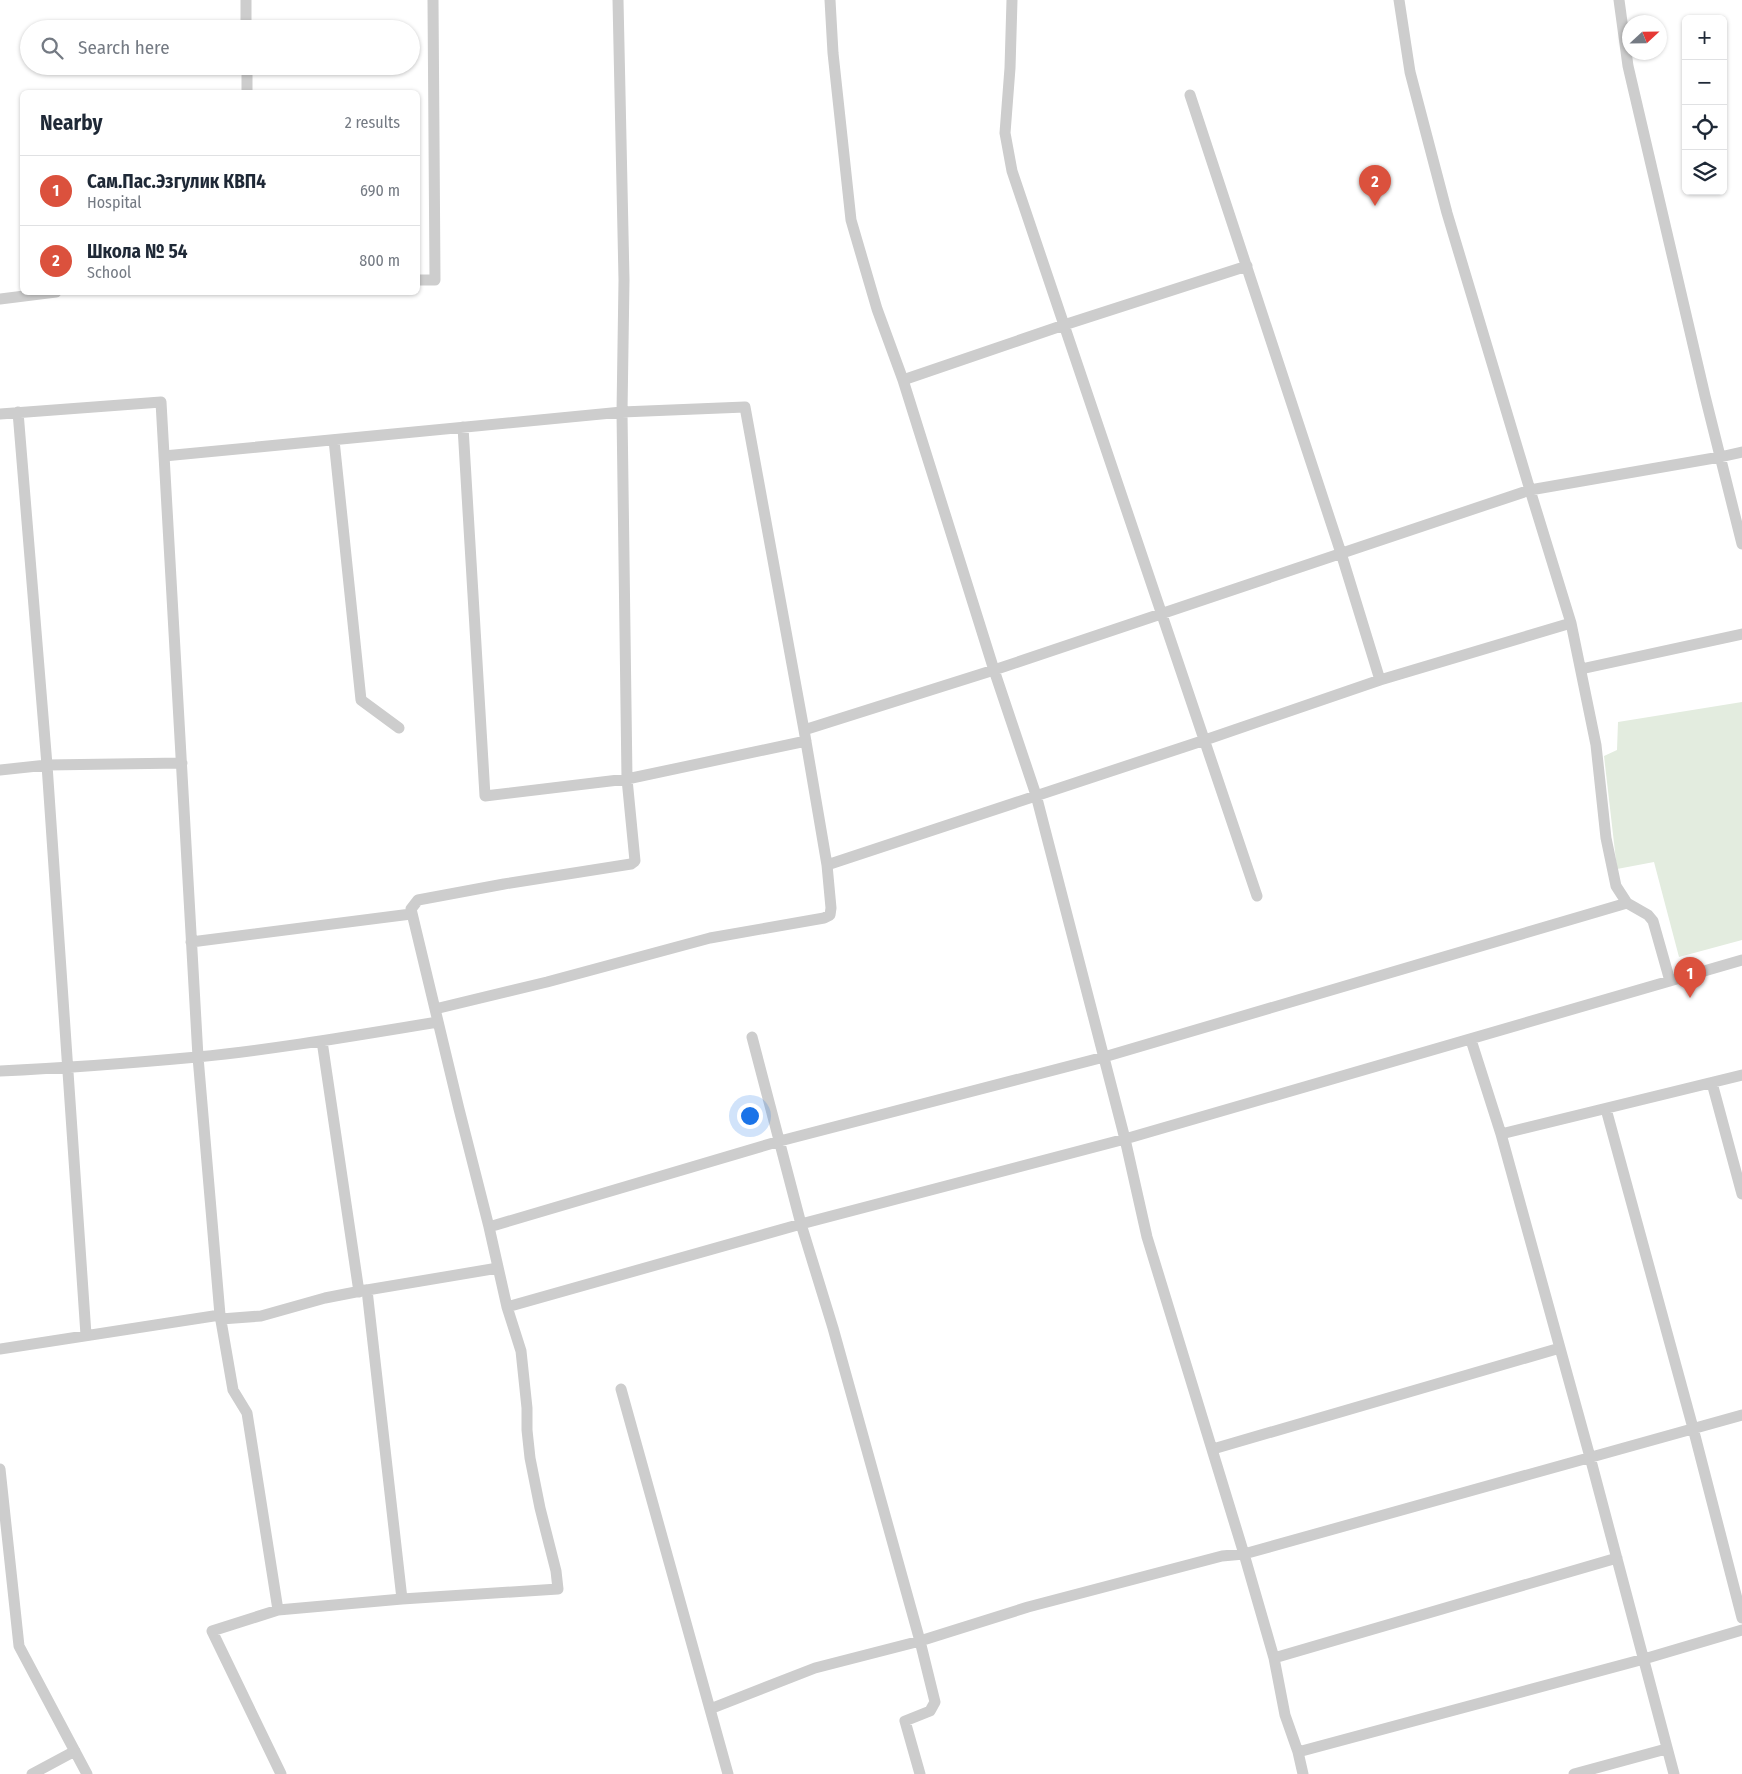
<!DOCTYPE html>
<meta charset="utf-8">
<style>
:root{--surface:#fff;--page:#f6f6f7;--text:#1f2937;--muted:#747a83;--line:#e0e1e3;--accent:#db513d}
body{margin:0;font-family:"Fira Sans Condensed",sans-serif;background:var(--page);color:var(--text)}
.controls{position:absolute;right:15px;top:15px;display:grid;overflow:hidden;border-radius:8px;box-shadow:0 1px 4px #0004}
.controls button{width:45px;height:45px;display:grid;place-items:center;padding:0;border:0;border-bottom:1px solid var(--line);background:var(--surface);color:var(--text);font:25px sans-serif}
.compass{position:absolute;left:1622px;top:15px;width:45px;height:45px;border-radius:50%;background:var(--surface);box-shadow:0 1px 4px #0004;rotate:68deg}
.you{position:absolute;left:749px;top:1115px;width:18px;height:18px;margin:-12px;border:4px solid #fff;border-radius:50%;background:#1a73e8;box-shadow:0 0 0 8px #1a73e833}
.badge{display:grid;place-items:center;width:32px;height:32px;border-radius:50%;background:var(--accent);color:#fff;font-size:16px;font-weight:700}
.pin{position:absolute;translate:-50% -41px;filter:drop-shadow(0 1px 2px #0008)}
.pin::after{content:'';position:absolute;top:26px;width:18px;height:15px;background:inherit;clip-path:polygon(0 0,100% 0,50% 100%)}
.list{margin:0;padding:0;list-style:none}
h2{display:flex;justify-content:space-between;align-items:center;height:65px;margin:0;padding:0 20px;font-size:21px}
h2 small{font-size:16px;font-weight:400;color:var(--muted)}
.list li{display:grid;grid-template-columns:32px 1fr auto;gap:15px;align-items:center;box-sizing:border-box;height:70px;padding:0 20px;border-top:1px solid var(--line)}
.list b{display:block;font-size:19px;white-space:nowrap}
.list p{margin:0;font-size:16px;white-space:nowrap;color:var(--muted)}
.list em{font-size:16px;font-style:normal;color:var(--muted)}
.icon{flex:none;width:28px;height:28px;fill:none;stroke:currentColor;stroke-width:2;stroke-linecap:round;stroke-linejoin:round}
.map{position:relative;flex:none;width:1742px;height:1774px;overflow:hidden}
.search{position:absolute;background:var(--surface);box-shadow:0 1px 4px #0004;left:20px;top:20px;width:400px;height:55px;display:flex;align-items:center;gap:12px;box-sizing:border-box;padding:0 18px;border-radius:28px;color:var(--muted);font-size:19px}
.panel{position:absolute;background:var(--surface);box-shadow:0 1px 4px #0004;left:20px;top:90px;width:400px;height:205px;border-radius:8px}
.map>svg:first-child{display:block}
</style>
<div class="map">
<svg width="1742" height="1774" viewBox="0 0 1742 1774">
<rect width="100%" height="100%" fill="#fff"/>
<path fill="#e3ecdf" d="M1742 702V940L1679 957 1654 862 1617 869 1604 756 1617 750 1618 722Z"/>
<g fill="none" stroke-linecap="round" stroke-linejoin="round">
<path stroke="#cdcdcd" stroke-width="11" d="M246 0V29
M830 0 833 53 851 220 877 309 903 380 994 670 1036 795 1125 1139 1147 1237 1244 1554 1274 1658 1285 1715 1298 1752 1303 1774
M1012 0 1010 68 1005 133 1012 171 1257 896
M1399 0 1410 72 1447 213 1530 490 1571 623 1596 745 1606 838 1616 886 1627 903 1648 915 1653 921 1670 981
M1619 0 1628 66 1705 396 1742 544
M247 66V92
M1190 95 1341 553 1380 680
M418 280H435L433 0
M0 299 56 292
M903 380 1064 325 1247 266
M18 412 47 765 86 1335
M0 414 161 402 198 1057 220 1315 233 1390 247 1413 278 1610
M463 427 485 796 627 779 806 741
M334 440 361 700 399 728
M164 456 622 412 745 407 804 730 827 865 831 908 830 915 824 918 710 938 547 982 435 1009
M1581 669 1742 634
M804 730 994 670 1530 490 1720 457 1742 452
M0 770 47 765 182 763
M827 865 1205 740 1380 680 1571 623
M191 942 411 914
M752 1037 801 1224 833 1328 920 1641 935 1702 930 1711 905 1721 920 1774
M1471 1040 1501 1134 1590 1457 1674 1774
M322 1041 359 1292
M0 1071C66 1068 132 1063 197 1057 278 1049 358 1035 438 1022
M1712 1083 1742 1194
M1606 1109 1693 1428 1742 1618
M1501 1134 1742 1075
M489 1227 780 1141 1104 1057 1627 903
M507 1307 801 1224 1125 1139 1742 960
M221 1319 261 1316 325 1298 366 1290
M0 1349 220 1315
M621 1389 728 1774
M1213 1449 1560 1348
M0 1469 19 1646 87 1774
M402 1599 367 1290 498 1268
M1274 1658 1617 1558
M710 1709 815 1668 920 1641 1028 1607 1222 1556 1244 1554 1742 1415
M1298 1752 1644 1659 1742 1630
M32 1774 75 1751
M281 1774 212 1631 278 1610 402 1599 558 1589 556 1571 540 1508 530 1458 527 1430V1408L521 1351 507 1307 489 1227 459 1109 411 909 418 900 504 884 631 864 635 861 627 779 622 412 624 280 618 0
M1574 1774 1666 1749"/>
</g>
</svg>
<div class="controls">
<button>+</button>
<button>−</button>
<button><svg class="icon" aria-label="locate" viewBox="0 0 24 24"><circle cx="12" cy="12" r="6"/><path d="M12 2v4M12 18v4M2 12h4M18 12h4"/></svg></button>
<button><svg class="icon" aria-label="layers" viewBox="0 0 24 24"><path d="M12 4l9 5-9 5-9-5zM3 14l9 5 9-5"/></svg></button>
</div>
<svg class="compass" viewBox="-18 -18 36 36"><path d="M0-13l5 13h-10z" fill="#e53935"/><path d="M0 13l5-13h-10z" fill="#747a83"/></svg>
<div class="you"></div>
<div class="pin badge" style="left:1690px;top:998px">1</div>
<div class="pin badge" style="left:1375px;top:206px">2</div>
<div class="search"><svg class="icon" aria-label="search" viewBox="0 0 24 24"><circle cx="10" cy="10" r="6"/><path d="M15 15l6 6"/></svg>Search here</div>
<section class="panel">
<h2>Nearby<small>2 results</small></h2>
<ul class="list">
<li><span class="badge">1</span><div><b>Сам.Пас.Эзгулик КВП4</b><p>Hospital</p></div><em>690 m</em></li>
<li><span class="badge">2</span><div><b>Школа № 54</b><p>School</p></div><em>800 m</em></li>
</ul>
</section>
</div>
